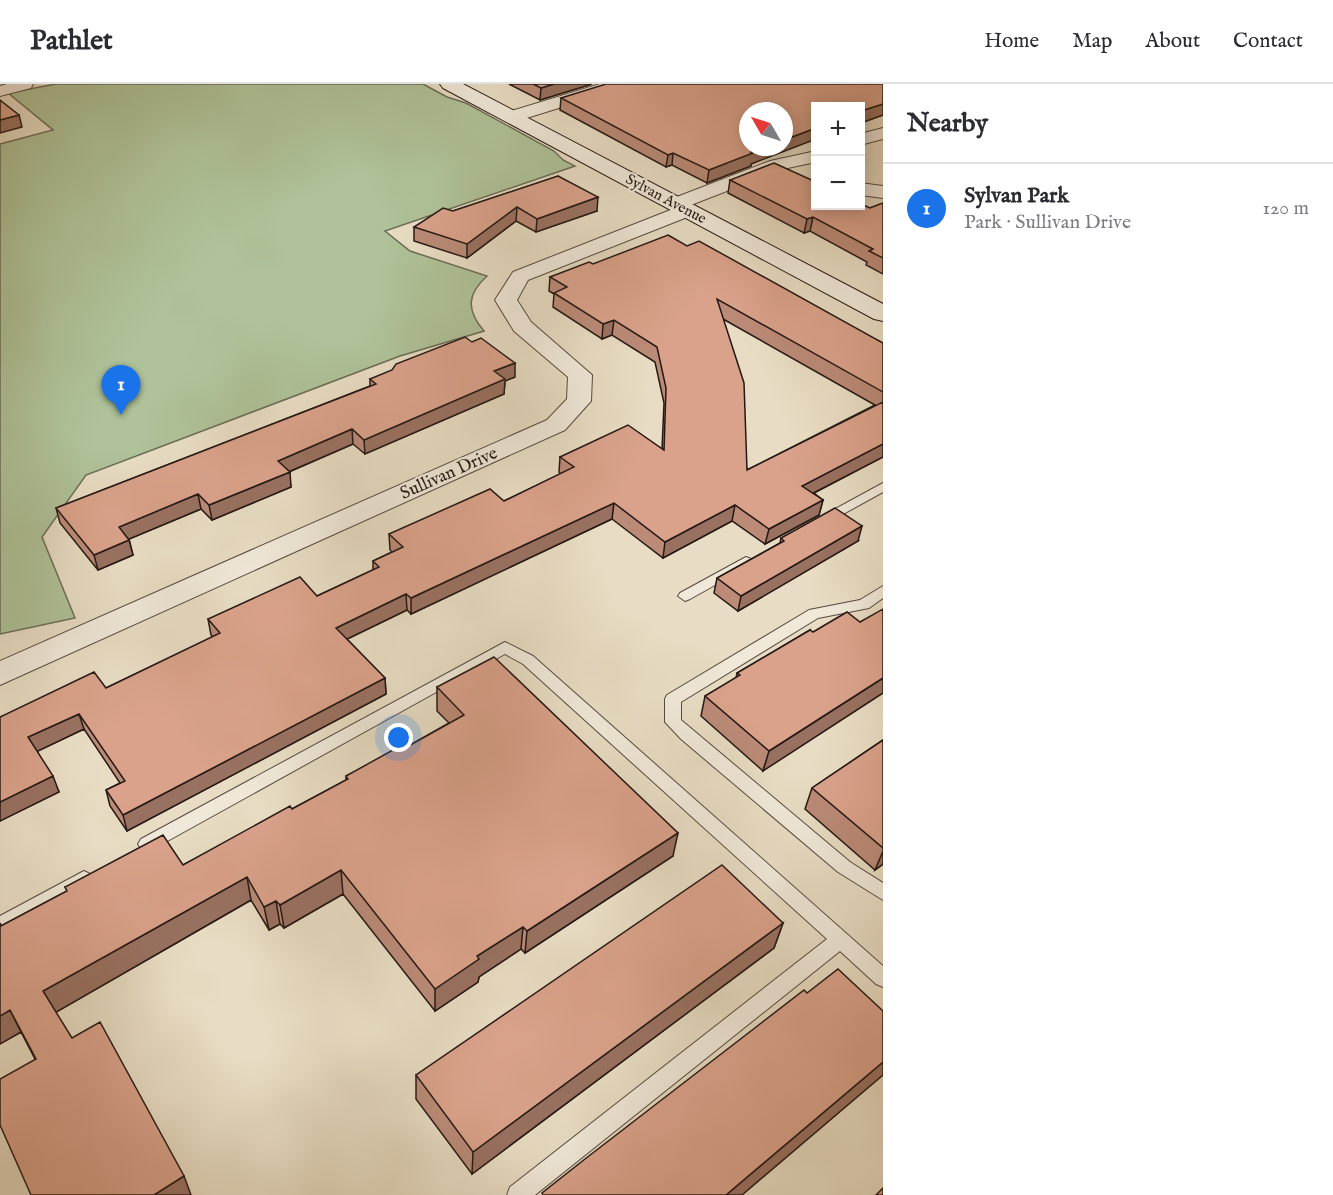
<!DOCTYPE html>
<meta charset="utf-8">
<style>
:root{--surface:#fff;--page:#f7f7f7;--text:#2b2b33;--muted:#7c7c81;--line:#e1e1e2;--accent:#1a73e8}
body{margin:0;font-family:"IM FELL English",serif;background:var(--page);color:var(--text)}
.controls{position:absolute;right:18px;top:18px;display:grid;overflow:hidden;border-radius:0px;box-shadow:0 3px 15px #0003}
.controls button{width:54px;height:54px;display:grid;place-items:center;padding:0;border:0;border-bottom:2px solid var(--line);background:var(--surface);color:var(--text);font:30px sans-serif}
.compass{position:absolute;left:739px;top:18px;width:54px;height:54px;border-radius:50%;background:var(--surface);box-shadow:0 3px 15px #0003;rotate:309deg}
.you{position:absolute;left:399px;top:654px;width:21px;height:21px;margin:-15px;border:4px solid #fff;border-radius:50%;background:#1a73e8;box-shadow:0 0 0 9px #1a73e833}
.badge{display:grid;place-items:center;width:39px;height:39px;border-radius:50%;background:var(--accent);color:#fff;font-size:20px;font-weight:700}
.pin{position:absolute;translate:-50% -50px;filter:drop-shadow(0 2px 3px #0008)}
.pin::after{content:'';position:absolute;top:32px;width:21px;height:18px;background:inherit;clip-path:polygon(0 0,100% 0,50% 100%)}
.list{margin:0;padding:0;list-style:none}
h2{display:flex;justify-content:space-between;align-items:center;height:78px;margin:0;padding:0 24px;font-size:26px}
h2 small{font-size:20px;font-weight:400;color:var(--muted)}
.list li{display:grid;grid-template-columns:39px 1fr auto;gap:18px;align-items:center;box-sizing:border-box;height:90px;padding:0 24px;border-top:2px solid var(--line)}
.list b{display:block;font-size:22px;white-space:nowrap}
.list p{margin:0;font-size:20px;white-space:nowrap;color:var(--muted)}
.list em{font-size:20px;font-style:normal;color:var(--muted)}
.map{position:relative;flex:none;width:883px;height:1111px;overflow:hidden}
header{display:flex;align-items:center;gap:36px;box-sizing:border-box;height:84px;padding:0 30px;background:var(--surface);border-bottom:2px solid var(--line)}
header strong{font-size:28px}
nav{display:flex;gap:33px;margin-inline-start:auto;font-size:21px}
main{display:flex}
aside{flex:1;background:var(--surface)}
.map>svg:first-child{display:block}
</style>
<header>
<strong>Pathlet</strong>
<nav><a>Home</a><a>Map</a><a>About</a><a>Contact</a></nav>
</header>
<main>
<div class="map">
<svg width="883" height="1111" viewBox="0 0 883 1111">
<rect width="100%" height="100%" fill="#e8ddc4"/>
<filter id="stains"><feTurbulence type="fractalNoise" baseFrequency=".00333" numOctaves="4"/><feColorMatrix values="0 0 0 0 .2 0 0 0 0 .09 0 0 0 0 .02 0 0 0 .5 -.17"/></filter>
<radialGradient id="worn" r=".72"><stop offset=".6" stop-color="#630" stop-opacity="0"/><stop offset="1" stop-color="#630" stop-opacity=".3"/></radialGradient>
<path fill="#afc299" stroke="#6a6d56" stroke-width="1.5" d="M56 0H423L447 13 466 19 554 67 563 76 575 82 385 147 410 167 487 192C467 210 466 226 484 247L400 272 86 391 42 453 75 534 0 550V60L53 46 8 9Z"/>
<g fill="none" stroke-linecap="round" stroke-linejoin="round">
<defs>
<path id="lane" d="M883 399V408L827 439 822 440 815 436Z
M746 473 751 475 753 478 751 481 690 515 685 517 678 512 680 509Z
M883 502V514L869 524 818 534 681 618V636L850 778 883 799V816L838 788 681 655 665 638V615L667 611 809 526 860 516Z
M505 558 533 572 883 882V903L876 900 840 867 535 1111H507L510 1103 827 855 523 580 505 570 153 765 147 767 141 765 138 760 141 755Z
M84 787 90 790 93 795 90 800 0 849V832Z"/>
<path id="street" d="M7 0H33L31 4 0 12V2Z
M600 0H625L623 4 517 37H505L502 33 505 29Z
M883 44V55L860 61V50Z
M816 67V78L783 85 691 121 698 126 695 130 528 196 517 216 531 238 592 291 591 317 565 346 0 601V577L547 336 567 315 568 293 514 247 495 216 513 188 673 125 666 120 669 116 770 77Z
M860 99 883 102V114L860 111Z"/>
<path id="secondary" d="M440 0H463L883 220V237L874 235 443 4Z"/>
</defs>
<use href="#lane" stroke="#564940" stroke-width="2"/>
<use href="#street" stroke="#564940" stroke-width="2"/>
<use href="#secondary" stroke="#251814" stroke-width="2"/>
<use href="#lane" fill="#f0e9d9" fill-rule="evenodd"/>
<use href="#street" fill="#f0e9d9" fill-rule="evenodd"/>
<use href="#secondary" fill="#f0e9d9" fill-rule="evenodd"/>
</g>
<path fill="#bb8b78" stroke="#251814" stroke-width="1.5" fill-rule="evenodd" d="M509 0H592L540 16Z
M883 0V31L861 39V22L751 80V82L707 99 672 81 666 83 560 26 561 14Z
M558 92 597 127 536 148 516 137 467 174 414 157V143L453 127Z
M730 96 870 124 883 119V190L866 181 867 178 810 147 804 149 728 109Z
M687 162 883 259V373L814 409 823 416 819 431 765 460 732 437 663 474 612 435 411 530 407 526 347 555 385 594 386 610 127 747 110 722 106 706 120 699 84 645 37 667 59 708 0 737V633L106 604 213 553 211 551 208 535 317 512 373 486V477L392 468 390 466 389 450 504 417 561 390 559 388 560 373 662 365 664 319 655 278 612 251 602 255 553 223 554 210 549 207 550 193 593 180ZM723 235 875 321 747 386Z
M515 293 505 297 504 310 365 370 353 360 289 388 291 403 212 436 201 425 129 455 133 471 98 486 60 439 56 424 370 302V295Z
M781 454 858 457 738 527 714 509 717 494 780 459Z
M810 546 763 687 701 632 705 612 736 594 737 589Z
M437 603 673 772 525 869 521 865 479 893 478 898 435 927 343 810 284 844 280 840 269 846 251 816 56 928 35 975 21 948 0 960V839L1 842 67 807 65 803 183 781 292 725 346 696V692L405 664 449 639 437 627Z
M883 656V780L875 786 805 725 812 704Z
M783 839 774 864 472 1090 416 1015V991Z"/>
<path fill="#997161" stroke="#251814" stroke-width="1.5" d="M554 0H592L540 16 541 4Z
M883 20V31L861 39V27Z
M19 31 22 43 0 49V36Z
M816 44V55L751 80V82L707 99 709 86 765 63H784V56Z
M673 69 672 81 666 83 668 71Z
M598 113 597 127 536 148 537 135Z
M517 123 516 137 467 174V160Z
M813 133 810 147 804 149 807 135Z
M614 236 612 251 602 255 603 240Z
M515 279V293L505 297 504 310 365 370 364 356 494 287Z
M352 345 353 360 279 392 278 377Z
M883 360V373L798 417 802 402Z
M290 388 291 403 212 436 209 421Z
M198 410 201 425 122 458 119 443Z
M823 416 819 431 765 460 769 445Z
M614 419 612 435 411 530V514Z
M735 421 732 437 663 474 665 458Z
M862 442 858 457 738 527 741 512Z
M129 456 133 471 98 486 94 471Z
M406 510 407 526 337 560 336 544Z
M385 594 386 610 127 747 123 731Z
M883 594V609L763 687 769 667Z
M79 630 84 645 34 669 28 653Z
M53 692 59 708 0 737V718Z
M678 749 673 772 525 869 527 847Z
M883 767V780L875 786Z
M341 786 343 810 284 844 280 821Z
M247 793 251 816 53 930 43 907Z
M276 817 280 840 269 846 264 823Z
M783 839 774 864 472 1090 473 1068Z
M523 843 521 865 479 893 478 898 435 927V905L477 872Z
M10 926 21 948 0 960V932Z
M883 978V991L742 1111H726Z
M184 1092 191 1111H154Z"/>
<path fill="#daa28b" stroke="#251814" stroke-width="1.5" d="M533 0H554L541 4Z
M606 0H883V20L861 27V22H816V44L784 56V27H748V63H765L751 68 753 69 709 86 673 69 668 71 561 14Z
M0 16 19 31 0 36Z
M774 79 816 98V122H861V120L870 124 883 119V174L869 167 873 165 813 133 807 135 730 96Z
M558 92 598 113 537 135 517 123 467 160 414 143 443 124 453 127Z
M668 151 687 162 699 157 883 259V308L717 215 744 299 747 386 883 318V360L802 402 823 416 769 445 735 421 665 458 614 419 411 514 406 510 336 544 385 594 123 731 106 706 125 697 79 630 28 653 53 692 0 718V633L94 588 106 604 220 549 208 535 300 493 317 512 379 483 373 477 403 463 389 450 490 405 504 417 574 383 560 373 628 341 664 366 666 304 657 263 614 236 603 240 554 209 567 203 550 193 589 178 593 180Z
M465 253 472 258 481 254 515 279 494 287 505 295 364 356 352 345 278 377 290 388 209 421 198 410 119 443 129 456 94 471 56 424 376 300 370 295 392 286 396 280Z
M835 424 862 442 741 512 717 494 784 457 781 454Z
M883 525V594L769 667 705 612 740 591 737 589 810 546 813 548 847 528 860 538Z
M494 573 678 749 527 847 523 843 477 872 479 875 435 905 341 786 280 821 276 817 264 823 247 793 43 907 72 954 100 938 184 1092 154 1111H31L0 1041V995L36 975 10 926 0 932V839L1 842 67 807 65 803 163 751 183 781 290 722 292 725 348 695 346 692 402 661 405 664 464 631 437 603Z
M883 656V764L812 704Z
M722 781 783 839 473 1068 416 991Z
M838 885 883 927V978L726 1111H543L542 1109 585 1075 804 906 807 909Z
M883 1104V1111H876Z"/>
<g text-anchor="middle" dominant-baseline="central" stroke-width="4.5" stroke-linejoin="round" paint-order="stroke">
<g font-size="15" fill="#251814" stroke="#f0e9d9">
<text transform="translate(666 115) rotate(28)">Sylvan Avenue</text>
</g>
<g font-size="18" fill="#251814" stroke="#f0e9d9">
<text transform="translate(449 390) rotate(-24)">Sullivan Drive</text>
</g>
</g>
<rect width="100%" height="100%" filter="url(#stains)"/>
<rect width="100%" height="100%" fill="url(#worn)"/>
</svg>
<div class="controls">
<button>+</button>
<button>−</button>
</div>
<svg class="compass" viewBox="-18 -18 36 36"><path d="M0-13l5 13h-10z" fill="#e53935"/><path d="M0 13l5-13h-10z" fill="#7c7c81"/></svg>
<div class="you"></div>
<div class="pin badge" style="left:121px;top:331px">1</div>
</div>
<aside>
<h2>Nearby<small></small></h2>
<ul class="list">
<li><span class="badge">1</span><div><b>Sylvan Park</b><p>Park · Sullivan Drive</p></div><em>120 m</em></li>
</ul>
</aside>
</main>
